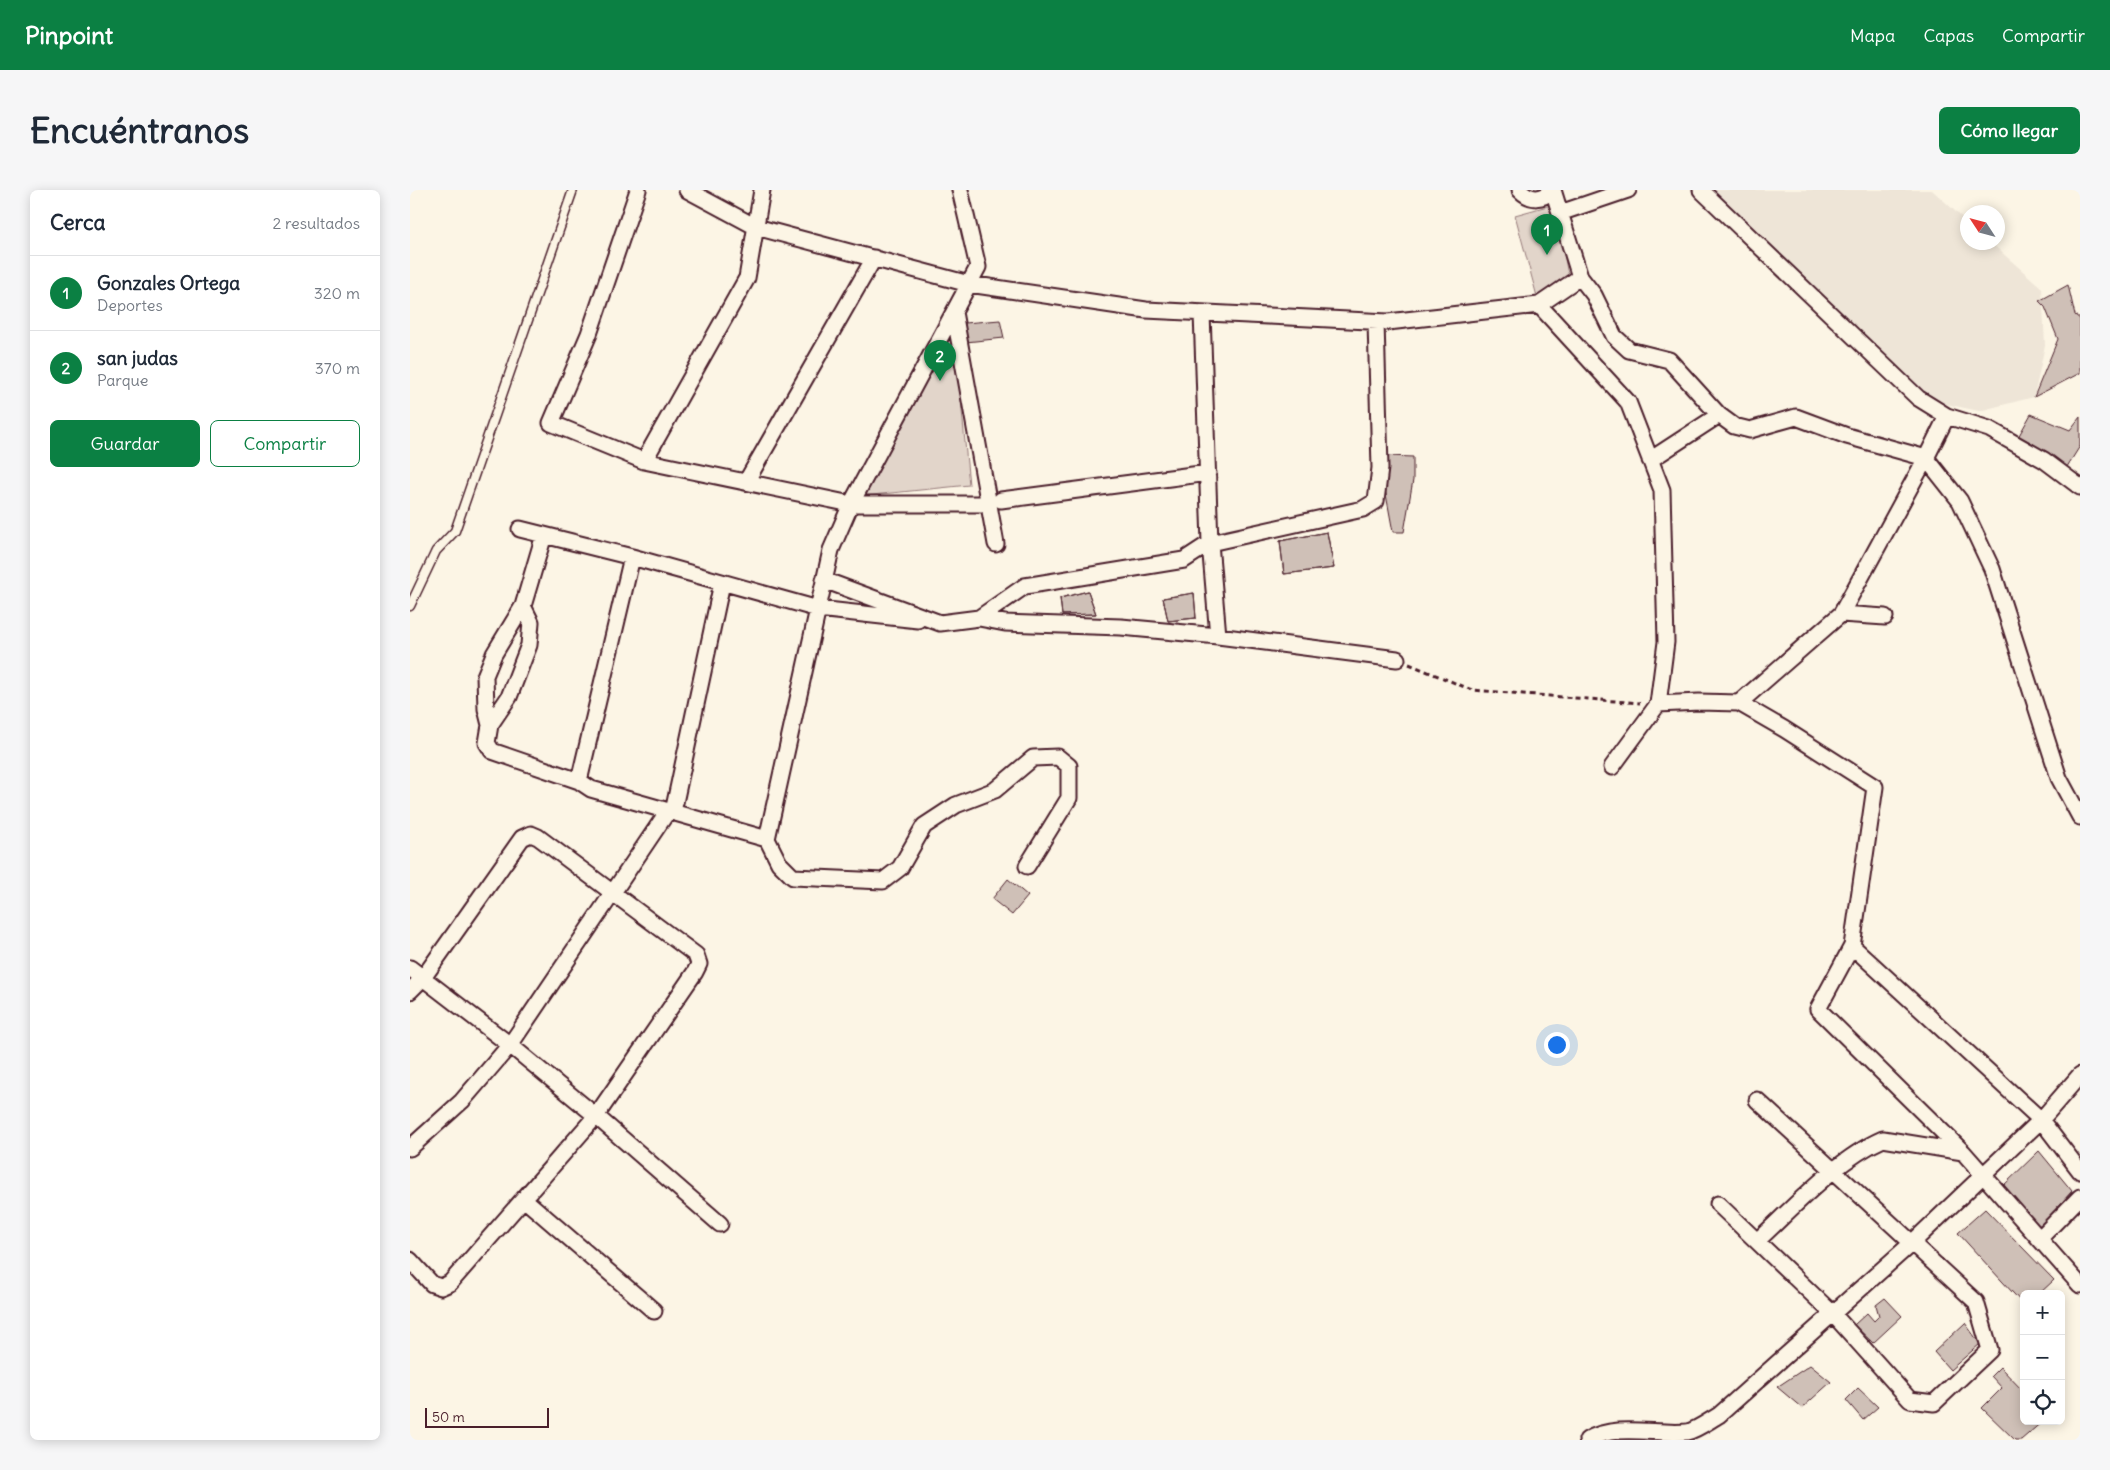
<!DOCTYPE html>
<html lang="es">
<meta charset="utf-8">
<style>
:root{--surface:#fff;--page:#f6f6f7;--text:#1f2937;--muted:#747a83;--line:#e0e1e3;--accent:#0b8043}
body{margin:0;font-family:Delius,sans-serif;background:var(--page);color:var(--text)}
.controls{position:absolute;right:15px;bottom:15px;display:grid;overflow:hidden;border-radius:8px;box-shadow:0 2px 12px #0003}
.controls button{width:45px;height:45px;display:grid;place-items:center;padding:0;border:0;border-bottom:1px solid var(--line);background:var(--surface);color:var(--text);font:25px sans-serif}
.compass{position:absolute;left:1550px;top:15px;width:45px;height:45px;border-radius:50%;background:var(--surface);box-shadow:0 2px 12px #0003;rotate:306deg}
.scale{position:absolute;left:15px;bottom:12px;width:124px;box-sizing:border-box;padding-left:5px;border:2px solid #4a1f2b;border-top:0;font-size:14px;line-height:18px;white-space:nowrap;color:#4a1f2b;-webkit-text-stroke:4px #fcf5e5;paint-order:stroke}
.you{position:absolute;left:1146px;top:854px;width:18px;height:18px;margin:-12px;border:4px solid #fff;border-radius:50%;background:#1a73e8;box-shadow:0 0 0 8px #1a73e833}
.badge{display:grid;place-items:center;width:32px;height:32px;border-radius:50%;background:var(--accent);color:#fff;font-size:16px;font-weight:700}
.pin{position:absolute;translate:-50% -41px;filter:drop-shadow(0 1px 2px #0008)}
.pin::after{content:'';position:absolute;top:26px;width:18px;height:15px;background:inherit;clip-path:polygon(0 0,100% 0,50% 100%)}
.list{margin:0;padding:0;list-style:none}
h2{display:flex;justify-content:space-between;align-items:center;height:65px;margin:0;padding:0 20px;font-size:21px}
h2 small{font-size:16px;font-weight:400;color:var(--muted)}
.list li{display:grid;grid-template-columns:32px 1fr auto;gap:15px;align-items:center;box-sizing:border-box;height:75px;padding:0 20px;border-top:1px solid var(--line)}
.list b{display:block;font-size:19px;white-space:nowrap}
.list p{margin:0;font-size:16px;white-space:nowrap;color:var(--muted)}
.list em{font-size:16px;font-style:normal;color:var(--muted)}
.actions{display:flex;gap:10px;padding:15px 20px}
.actions a{flex:1;padding:11px 0;border:1px solid var(--accent);border-radius:8px;text-align:center;font-size:18px;color:var(--accent)}
.actions .main{background:var(--accent);color:#fff}
.icon{flex:none;width:28px;height:28px;fill:none;stroke:currentColor;stroke-width:2;stroke-linecap:round;stroke-linejoin:round}
.map{position:relative;flex:none;width:1670px;height:1250px;overflow:hidden;border-radius:8px}
header{display:flex;align-items:center;gap:30px;box-sizing:border-box;height:70px;padding:0 25px;background:var(--accent);color:#fff}
header strong{font-size:24px}
nav{display:flex;gap:28px;margin-inline-start:auto;font-size:18px}
.intro{display:flex;align-items:center;justify-content:space-between;box-sizing:border-box;height:120px;padding:0 30px}
h1{margin:0;font-size:35px}
.button{padding:12px 22px;border-radius:8px;background:var(--accent);color:#fff;font-size:18px;font-weight:700}
main{display:flex;gap:30px;padding:0 30px}
aside{flex:1;background:var(--surface);border-radius:8px;box-shadow:0 2px 12px #0003}
.map>svg:first-child{display:block}
</style>
<header>
<strong>Pinpoint</strong>
<nav><a>Mapa</a><a>Capas</a><a>Compartir</a></nav>
</header>
<div class="intro"><h1>Encuéntranos</h1><a class="button">Cómo llegar</a></div>
<main>
<aside>
<h2>Cerca<small>2 resultados</small></h2>
<ul class="list">
<li><span class="badge">1</span><div><b>Gonzales Ortega</b><p>Deportes</p></div><em>320 m</em></li>
<li><span class="badge">2</span><div><b>san judas</b><p>Parque</p></div><em>370 m</em></li>
</ul>
<div class="actions"><a class="main">Guardar</a><a>Compartir</a></div>
</aside>
<div class="map">
<svg width="1670" height="1250" viewBox="0 0 1670 1250">
<rect width="100%" height="100%" fill="#fcf5e5"/>
<filter id="ink" filterUnits="userSpaceOnUse"><feTurbulence type="fractalNoise" baseFrequency=".02" numOctaves="2"/><feDisplacementMap in="SourceGraphic" scale="10" xChannelSelector="R" yChannelSelector="G"/><feConvolveMatrix kernelMatrix="1 2 1 2 8 2 1 2 1" color-interpolation-filters="sRGB"/></filter>
<g filter="url(#ink)">
<path fill="#eee5d7" d="M1301 0H1522L1557 32 1558 52 1581 53 1632 98 1635 155 1624 207 1569 221 1508 208Z"/>
<path fill="#e2d5ca" stroke="#967a7a" d="M1145 14 1157 80 1162 92 1129 114 1105 25Z
M543 126 559 295 452 306Z"/>
<path fill="#cfc0b7" stroke="#4a1f2b" d="M1658 95 1665 125 1670 129V183L1624 207 1648 149 1635 117 1629 111Z
M590 130 594 148 556 152 555 133Z
M1621 224 1660 240 1670 227V256L1655 280 1607 249Z
M977 266 1003 267V290L994 342H983L973 288Z
M917 342 924 378 874 384 870 351Z
M917 342 924 378 874 384 870 351Z
M678 401 686 424 652 425 650 408Z
M678 401 686 424 652 425 650 408Z
M784 403 786 428 758 431 753 408Z
M784 403 786 428 758 431 753 408Z
M598 689 618 706 602 725 582 709Z
M1629 961 1662 1001 1628 1039 1592 997Z
M1575 1019 1644 1090 1629 1104H1614V1115L1548 1043Z
M1475 1108 1492 1126 1463 1153 1444 1135 1457 1123 1464 1131 1469 1126 1466 1115Z
M1555 1133 1570 1154 1540 1180 1524 1162Z
M1400 1175 1421 1192 1392 1218 1367 1197Z
M1590 1177 1614 1202V1231H1633L1611 1250H1605L1572 1218 1592 1198 1581 1186Z
M1448 1198 1468 1217 1453 1230 1436 1210Z"/>
<g fill="none" stroke-linecap="round" stroke-linejoin="round">
<defs>
<path id="service" d="M0 416 26 361 45 341 163 0"/>
<path id="minor" d="M228 0 179 144 141 233 234 271 441 314H579
M277 0 346 37 559 94 736 120 978 132 1129 115 1170 87
M550 0 568 77 441 314 421 360 357 649 369 673 383 687 473 691 490 678 514 636 546 615 585 600 623 568 648 567 659 576V608L617 676
M1110 0C1121 11 1132 10 1143 0
M1143 0 1170 87 1184 105 1204 146 1219 160 1259 170 1309 225 1324 236 1340 240 1386 227 1437 246 1516 268 1537 226
M1291 0 1508 208 1537 226 1579 239 1634 270 1670 297
M1150 23 1218 0
M1129 115 1218 212 1252 300 1256 452 1248 514 1202 577
M544 122 586 354
M1240 270 1309 225
M234 271 337 88 352 0
M336 292 464 68
M591 310 798 283
M110 339 222 367 408 419 508 430
M414 390 530 433 569 428 595 433 711 437 808 446 800 353 792 123
M113 416 121 432 119 455 99 507 80 535 77 553 82 561 169 591 181 599 357 649
M1475 427 1431 424 1516 268 1550 311 1582 379 1649 588 1670 627
M569 428 615 396 774 370 800 353 953 319 966 311 970 278 966 132
M808 446 987 469
M1329 513 1431 424
M1248 514 1289 512 1329 513 1374 539 1465 597 1442 756 1631 930 1670 981
M80 535 76 519 75 486 84 464 113 416 134 345
M169 591 222 367
M263 622 312 393
M1442 756 1408 819 1553 962 1670 1095
M0 778 100 855 186 926 310 1034
M0 801 13 788 112 648 121 644 128 647 286 765 289 774 285 782 186 926 40 1093 31 1097 22 1094 0 1070
M0 958 52 911 100 855 258 621
M114 1009 244 1121
M1308 1014 1423 1124 1500 1210 1524 1213 1580 1160 1566 1112 1347 910
M1630 1048 1670 1007
M1347 1051C1384 1017 1427 969 1473 949L1553 962
M1177 1250C1207 1233 1244 1245 1277 1242 1287 1240 1300 1230 1309 1225L1503 1052 1631 930 1670 885"/>
</defs>
<use href="#service" stroke="#4a1f2b" stroke-width="11"/>
<use href="#minor" stroke="#4a1f2b" stroke-width="19"/>
<path stroke="#4a1f2b" stroke-width="3" stroke-dasharray="5 4" stroke-linecap="butt" d="M999 474 1062 500 1230 513"/>
<use href="#service" stroke="#fcf5e5" stroke-width="8"/>
<use href="#minor" stroke="#fcf5e5" stroke-width="15"/>
</g>
</g>
</svg>
<div class="controls">
<button>+</button>
<button>−</button>
<button><svg class="icon" aria-label="locate" viewBox="0 0 24 24"><circle cx="12" cy="12" r="6"/><path d="M12 2v4M12 18v4M2 12h4M18 12h4"/></svg></button>
</div>
<svg class="compass" viewBox="-18 -18 36 36"><path d="M0-13l5 13h-10z" fill="#e53935"/><path d="M0 13l5-13h-10z" fill="#747a83"/></svg>
<div class="scale">50 m</div>
<div class="you"></div>
<div class="pin badge" style="left:1137px;top:65px">1</div>
<div class="pin badge" style="left:530px;top:191px">2</div>
</div>
</main>
